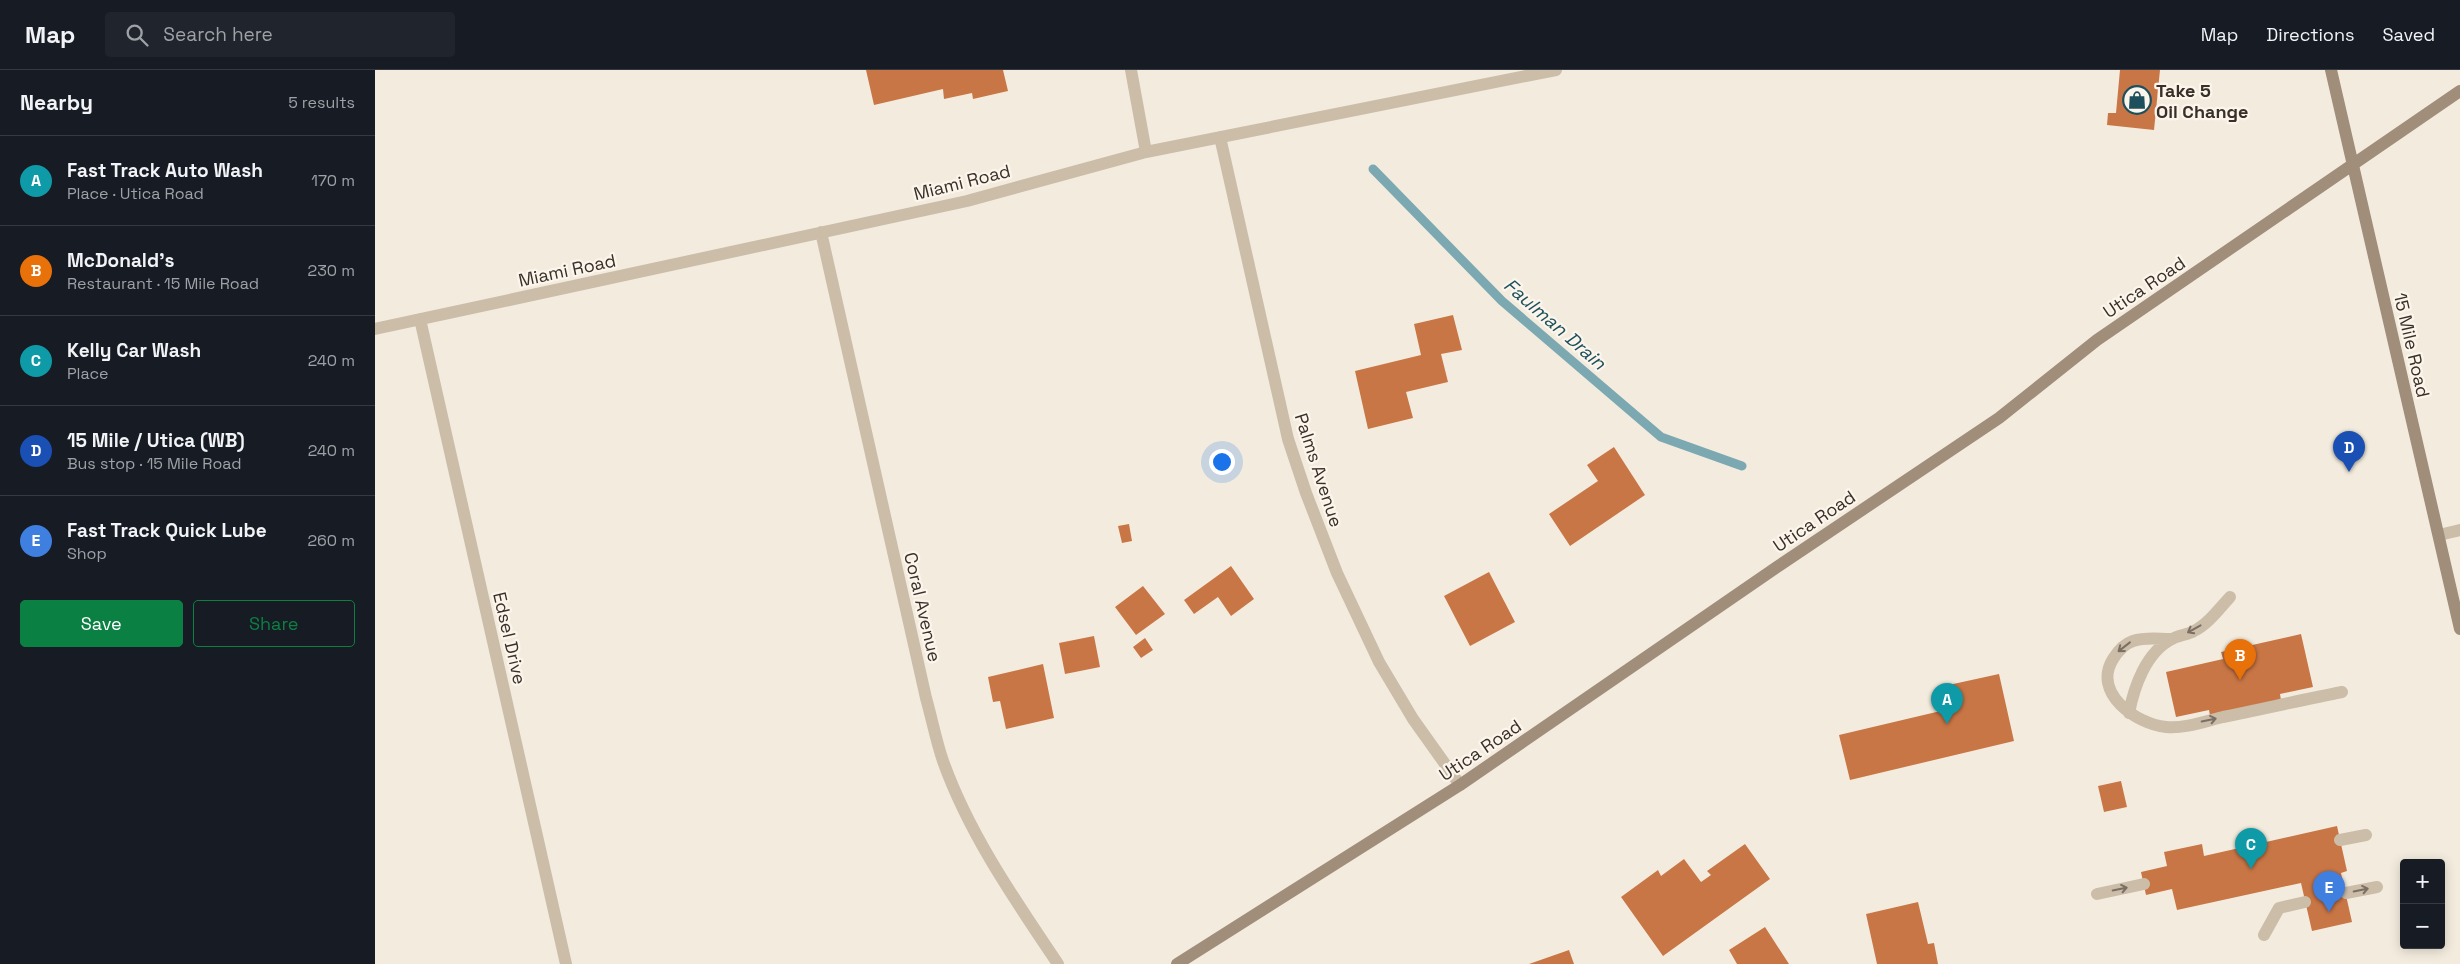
<!DOCTYPE html>
<meta charset="utf-8">
<style>
:root{--surface:#171b24;--page:#20242c;--text:#f1f3f6;--muted:#9ea1a6;--line:#363941;--accent:#0b8043}
body{margin:0;font-family:"Space Grotesk",sans-serif;background:var(--page);color:var(--text)}
.controls{position:absolute;right:15px;bottom:15px;display:grid;overflow:hidden;border-radius:5px;box-shadow:0 2px 12px #0003}
.controls button{width:45px;height:45px;display:grid;place-items:center;padding:0;border:0;border-bottom:1px solid var(--line);background:var(--surface);color:var(--text);font:25px sans-serif}
.you{position:absolute;left:846px;top:391px;width:18px;height:18px;margin:-12px;border:4px solid #fff;border-radius:50%;background:#1a73e8;box-shadow:0 0 0 8px #1a73e833}
.badge{display:grid;place-items:center;width:32px;height:32px;border-radius:50%;background:var(--accent);color:#fff;font-size:16px;font-weight:700}
.pin{position:absolute;translate:-50% -41px;filter:drop-shadow(0 1px 2px #0008)}
.pin::after{content:'';position:absolute;top:26px;width:18px;height:15px;background:inherit;clip-path:polygon(0 0,100% 0,50% 100%)}
.list{margin:0;padding:0;list-style:none}
h2{display:flex;justify-content:space-between;align-items:center;height:65px;margin:0;padding:0 20px;font-size:21px}
h2 small{font-size:16px;font-weight:400;color:var(--muted)}
.list li{display:grid;grid-template-columns:32px 1fr auto;gap:15px;align-items:center;box-sizing:border-box;height:90px;padding:0 20px;border-top:1px solid var(--line)}
.list b{display:block;font-size:19px;white-space:nowrap}
.list p{margin:0;font-size:16px;white-space:nowrap;color:var(--muted)}
.list em{font-size:16px;font-style:normal;color:var(--muted)}
.actions{display:flex;gap:10px;padding:15px 20px}
.actions a{flex:1;padding:11px 0;border:1px solid var(--accent);border-radius:5px;text-align:center;font-size:18px;color:var(--accent)}
.actions .main{background:var(--accent);color:#fff}
.icon{flex:none;width:28px;height:28px;fill:none;stroke:currentColor;stroke-width:2;stroke-linecap:round;stroke-linejoin:round}
.map{position:relative;flex:none;width:2085px;height:894px;overflow:hidden}
header{display:flex;align-items:center;gap:30px;box-sizing:border-box;height:70px;padding:0 25px;background:var(--surface);border-bottom:1px solid var(--line)}
header strong{font-size:24px}
nav{display:flex;gap:28px;margin-inline-start:auto;font-size:18px}
.search{width:350px;height:45px;background:var(--page);display:flex;align-items:center;gap:12px;box-sizing:border-box;padding:0 18px;border-radius:5px;color:var(--muted);font-size:19px}
main{display:flex}
aside{flex:1;background:var(--surface)}
.map>svg:first-child{display:block}
</style>
<header>
<strong>Map</strong>
<div class="search"><svg class="icon" aria-label="search" viewBox="0 0 24 24"><circle cx="10" cy="10" r="6"/><path d="M15 15l6 6"/></svg>Search here</div>
<nav><a>Map</a><a>Directions</a><a>Saved</a></nav>
</header>
<main>
<aside>
<h2>Nearby<small>5 results</small></h2>
<ul class="list">
<li><span class="badge" style="background:#0f9aa8">A</span><div><b>Fast Track Auto Wash</b><p>Place · Utica Road</p></div><em>170 m</em></li>
<li><span class="badge" style="background:#e8710a">B</span><div><b>McDonald's</b><p>Restaurant · 15 Mile Road</p></div><em>230 m</em></li>
<li><span class="badge" style="background:#0f9aa8">C</span><div><b>Kelly Car Wash</b><p>Place</p></div><em>240 m</em></li>
<li><span class="badge" style="background:#1a4fb4">D</span><div><b>15 Mile / Utica (WB)</b><p>Bus stop · 15 Mile Road</p></div><em>240 m</em></li>
<li><span class="badge" style="background:#3f7fe0">E</span><div><b>Fast Track Quick Lube</b><p>Shop</p></div><em>260 m</em></li>
</ul>
<div class="actions"><a class="main">Save</a><a>Share</a></div>
</aside>
<div class="map">
<svg width="2085" height="894" viewBox="0 0 2085 894">
<rect width="100%" height="100%" fill="#f3ecde"/>
<g fill="none" stroke-linecap="round" stroke-linejoin="round">
<path stroke="#7ca9b1" stroke-width="9" d="M998 99 1127 231 1286 367 1367 396"/>
</g>
<path fill="#c97646" d="M491 0H628L633 21 598 29 597 23 569 29 568 19 499 35Z
M1745 0H1785L1779 60 1732 55 1733 43H1741Z
M1078 245 1087 280 1066 284 1073 312 1031 322 1038 348 993 359 980 301 1046 285 1039 254Z
M1239 377 1270 425 1195 476 1174 444 1223 411 1212 395Z
M754 454 757 471 747 473 743 456Z
M856 496 879 529 856 546 843 527 819 544 809 530Z
M1114 502 1140 552 1095 576 1069 526Z
M768 516 790 544 761 565 740 537Z
M1926 564 1938 617 1905 624 1906 630 1835 646 1834 640 1801 647 1791 602 1848 589 1846 582Z
M719 566 725 597 690 604 684 573Z
M770 568 778 580 766 588 758 577Z
M668 594 679 648 631 659 625 631 618 632 613 607Z
M1624 604 1639 671 1475 710 1464 665 1574 639 1569 616Z
M1746 711 1752 737 1729 742 1723 716Z
M1962 756 1972 801 1966 803 1977 852 1937 861 1926 813 1802 840 1797 819 1771 825 1766 802 1792 796 1789 782 1827 774 1829 786Z
M1370 774 1395 809 1288 886 1246 827 1283 800 1286 806 1309 789 1326 812 1336 805 1332 801Z
M1543 832 1553 874 1559 873 1563 894H1502L1491 844Z
M1390 857 1414 894H1362L1354 880Z
M1194 880 1199 894H1154Z"/>
<g fill="none" stroke-linecap="round" stroke-linejoin="round">
<path stroke="#ccbda9" stroke-width="12" d="M2064 465 2085 460
M1796 569C1783 569 1770 567 1758 571 1749 574 1743 581 1738 589 1717 623 1761 654 1791 657 1809 659 1831 651 1848 647 1887 639 1927 630 1967 622
M1754 643C1759 617 1771 582 1797 569 1804 565 1812 565 1819 561 1833 554 1844 539 1855 527
M1965 770 1991 765
M1971 823 2002 817
M1722 824 1769 814
M1889 865 1904 838 1930 832"/>
<path stroke="#ccbda9" stroke-width="12" d="M756 0 771 82
M845 67 913 369 931 423 962 503 1004 592 1038 649 1085 715
M446 162 551 628C557 649 561 671 568 691 594 764 640 830 683 894
M45 249 191 894
M0 259 592 131 771 82 1181 0"/>
<path stroke="#a08d7a" stroke-width="12" d="M1956 0 2085 559
M802 894 1085 715 1402 497 1624 348 1722 270 2085 21"/>
</g>
<defs><path id="oneway-shaft" d="M-6 0H5M1.5-3L5.5 0L1.5 3" fill="none" stroke-width="1.6" stroke-linecap="round" stroke-linejoin="round" transform="scale(1.25)"/></defs>
<g stroke="#7b6f63">
<use href="#oneway-shaft" transform="translate(1819 559) rotate(151)"/>
<use href="#oneway-shaft" transform="translate(1749 577) rotate(142)"/>
<use href="#oneway-shaft" transform="translate(1834 650) rotate(-12)"/>
<use href="#oneway-shaft" transform="translate(1745 819) rotate(-12)"/>
<use href="#oneway-shaft" transform="translate(1986 820) rotate(-12)"/>
</g>
<defs>
<symbol id="shop-ring" viewBox="-11 -11 22 22"><circle r="9.5" fill="#fbf5eb" stroke="#1d505c" stroke-width="1.5"/><path d="M-5-2.5h2.3a2.7 3.5 0 0 1 5.4 0H5L5.5 6h-11ZM-1.5-2.5h3a1.5 2.3 0 0 0-3 0Z" fill="#1d505c"/></symbol>
</defs>
<g fill-rule="evenodd">
<use href="#shop-ring" x="1746" y="14" width="32" height="32"/>
</g>
<g text-anchor="middle" dominant-baseline="central" stroke-width="4.5" stroke-linejoin="round" paint-order="stroke">
<g font-size="18" font-weight="bold" fill="#393029" stroke="#fbf5eb" text-anchor="start">
<text x="1781" y="20">Take 5<tspan x="1781" dy="21">Oil Change</tspan></text>
</g>
<g font-size="18" fill="#393029" stroke="#fbf5eb">
<text transform="translate(587 112) rotate(-14)">Miami Road</text>
<text transform="translate(192 200) rotate(-12)">Miami Road</text>
<text transform="translate(1769 217) rotate(-34)">Utica Road</text>
<text transform="translate(2037 275) rotate(77)">15 Mile Road</text>
<text transform="translate(944 400) rotate(72)">Palms Avenue</text>
<text transform="translate(1439 451) rotate(-34)">Utica Road</text>
<text transform="translate(548 537) rotate(77)">Coral Avenue</text>
<text transform="translate(135 568) rotate(77)">Edsel Drive</text>
<text transform="translate(1105 680) rotate(-34)">Utica Road</text>
</g>
<g font-size="19" font-style="italic" fill="#1d505c" stroke="#fbf5eb">
<text transform="translate(1180 254) rotate(41)">Faulman Drain</text>
</g>
</g>
</svg>
<div class="controls">
<button>+</button>
<button>−</button>
</div>
<div class="you"></div>
<div class="pin badge" style="left:1572px;top:654px;background:#0f9aa8">A</div>
<div class="pin badge" style="left:1865px;top:610px;background:#e8710a">B</div>
<div class="pin badge" style="left:1876px;top:799px;background:#0f9aa8">C</div>
<div class="pin badge" style="left:1974px;top:402px;background:#1a4fb4">D</div>
<div class="pin badge" style="left:1954px;top:842px;background:#3f7fe0">E</div>
</div>
</main>
